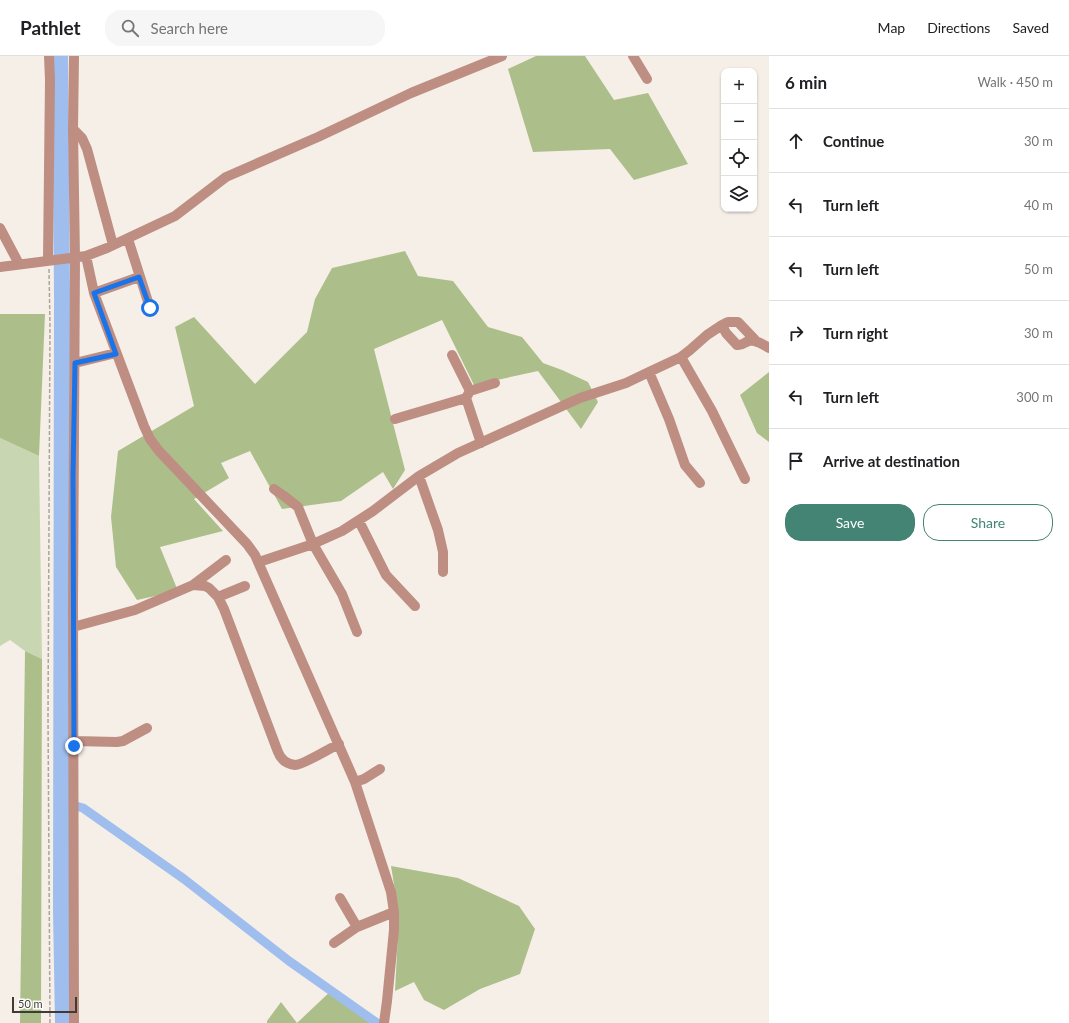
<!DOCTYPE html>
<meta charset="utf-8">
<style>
:root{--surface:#fff;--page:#f6f6f6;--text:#202124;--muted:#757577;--line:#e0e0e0;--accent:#438474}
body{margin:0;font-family:Lato,sans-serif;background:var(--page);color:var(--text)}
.controls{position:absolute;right:12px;top:12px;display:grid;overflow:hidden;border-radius:8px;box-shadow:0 1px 3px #0004}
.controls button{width:36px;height:36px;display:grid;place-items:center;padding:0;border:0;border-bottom:1px solid var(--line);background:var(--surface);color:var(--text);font:20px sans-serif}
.scale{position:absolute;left:12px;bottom:10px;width:65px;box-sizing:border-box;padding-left:4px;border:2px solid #3e3b38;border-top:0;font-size:11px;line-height:14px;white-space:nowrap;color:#3e3b38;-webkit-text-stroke:3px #fffdfc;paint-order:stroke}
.stop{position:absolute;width:12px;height:12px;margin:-9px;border:3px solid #1a73e8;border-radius:50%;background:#fff}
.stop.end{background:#1a73e8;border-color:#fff;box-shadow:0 1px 4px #0008}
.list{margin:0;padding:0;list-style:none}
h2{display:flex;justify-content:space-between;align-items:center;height:52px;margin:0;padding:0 16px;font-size:17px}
h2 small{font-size:13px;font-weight:400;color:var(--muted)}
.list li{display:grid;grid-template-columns:26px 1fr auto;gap:12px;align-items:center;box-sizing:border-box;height:64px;padding:0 16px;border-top:1px solid var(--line)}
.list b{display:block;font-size:15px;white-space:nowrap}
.list em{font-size:13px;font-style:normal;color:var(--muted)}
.actions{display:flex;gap:8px;padding:12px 16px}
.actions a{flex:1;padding:9px 0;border:1px solid var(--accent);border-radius:16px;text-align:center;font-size:14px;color:var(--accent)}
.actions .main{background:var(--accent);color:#fff}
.icon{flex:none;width:22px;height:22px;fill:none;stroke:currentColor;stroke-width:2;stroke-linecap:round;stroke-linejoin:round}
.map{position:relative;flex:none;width:769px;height:967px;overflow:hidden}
header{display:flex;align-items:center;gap:24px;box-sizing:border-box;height:56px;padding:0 20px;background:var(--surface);border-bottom:1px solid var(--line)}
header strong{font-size:19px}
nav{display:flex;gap:22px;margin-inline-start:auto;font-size:14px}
.search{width:280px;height:36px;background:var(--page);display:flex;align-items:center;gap:10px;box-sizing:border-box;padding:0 14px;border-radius:16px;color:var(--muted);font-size:15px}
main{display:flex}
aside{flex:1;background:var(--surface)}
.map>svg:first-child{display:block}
</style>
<header>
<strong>Pathlet</strong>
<div class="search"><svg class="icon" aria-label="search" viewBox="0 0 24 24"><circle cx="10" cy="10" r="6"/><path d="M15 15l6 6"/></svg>Search here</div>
<nav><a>Map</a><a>Directions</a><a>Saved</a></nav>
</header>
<main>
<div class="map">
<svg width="769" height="967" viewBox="0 0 769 967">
<rect width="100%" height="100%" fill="#f6efe7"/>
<path fill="#c8d7b1" d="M0 382 39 400 42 603 25 595 10 584 0 590Z"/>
<path fill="#acbf8a" d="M536 0H585L614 44 648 37 688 108 634 124 610 93 533 96 508 13Z
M405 195 418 220 453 225 488 271 522 281 543 307 562 314 588 326 598 346 581 373 538 315 474 329 442 264 374 293 405 414 393 433 383 416 341 445 282 453 250 395 221 407 229 422 194 443 223 475 160 491 178 535 137 544 116 511 111 461 118 395 194 350 175 271 194 261 255 328 307 276 315 243 332 212Z
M0 258H45L39 400 0 382Z
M769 316V386L757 377 740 339Z
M25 595 42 603 41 967H20Z
M391 810 458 822 519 850 535 873 520 918 480 933 444 954 424 944 414 926 395 935 399 859Z
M334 932 380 967H297Z
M281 946 297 967H267V965Z"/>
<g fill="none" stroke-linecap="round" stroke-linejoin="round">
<path stroke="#9fbeee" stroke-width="9" d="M62 746 83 752 184 823 289 905 377 967"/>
<path stroke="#9fbeee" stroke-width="16" d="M60 0 62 238 61 855 63 967"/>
<path stroke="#aaa59f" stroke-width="1.5" stroke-dasharray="4 2" stroke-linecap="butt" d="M49 213 50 270 48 660 50 967"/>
<path stroke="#be8e83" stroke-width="10" d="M633 0 647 23
M73 73 82 82 87 93 113 189
M0 172 19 208
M128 183 150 252
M86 200 94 237 144 370 150 383 159 395 247 488 255 499 355 726 391 836 394 856V874L387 945 384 967
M48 204 50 24 49 0
M0 211 86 200 107 192 175 160 226 121 318 81 411 37 502 0
M94 237 139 221
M722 269 728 266H738L757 286
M452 299 470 335
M681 301 712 355 745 423
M75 307 116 297
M649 316 669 363 685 409 700 427
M395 363 466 342
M481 387 466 342 470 335 495 327
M419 420 438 474 443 496V516
M274 433 284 440 298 451 313 488 342 538 357 576
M359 465 386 519 415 550
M259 506 313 488 342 475 373 455 419 420 458 397 580 342 626 327 649 316 681 301 690 294 707 279 722 269 726 277 737 289C743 290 744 286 749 285 756 283 764 289 769 292
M193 529 226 504
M218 541 245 530
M73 571 135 554 193 529 205 530 209 532 218 541 224 553 278 696C281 704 287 708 295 709 303 709 330 692 339 688
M74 685 117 686 123 685 147 672
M355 726 364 723 380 713
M340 842 357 871
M334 887 357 871 394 856
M74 967 73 550 75 202 73 73 74 0"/>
</g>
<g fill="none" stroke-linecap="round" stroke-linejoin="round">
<path stroke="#1a73e8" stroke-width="5" d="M74 690 73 420 75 307 116 298 94 237 139 221 150 252"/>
</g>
</svg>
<div class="controls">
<button>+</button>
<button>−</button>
<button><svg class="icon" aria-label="locate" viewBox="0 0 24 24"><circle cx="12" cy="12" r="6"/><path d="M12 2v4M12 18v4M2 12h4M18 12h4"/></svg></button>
<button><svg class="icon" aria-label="layers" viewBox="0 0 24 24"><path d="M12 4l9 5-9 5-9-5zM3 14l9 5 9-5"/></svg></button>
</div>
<div class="scale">50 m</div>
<div class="stop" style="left:150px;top:252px"></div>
<div class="stop end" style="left:74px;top:690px"></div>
</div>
<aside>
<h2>6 min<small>Walk · 450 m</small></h2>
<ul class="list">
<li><svg class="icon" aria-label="ahead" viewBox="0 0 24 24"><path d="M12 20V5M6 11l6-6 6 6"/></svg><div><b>Continue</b></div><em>30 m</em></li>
<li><svg class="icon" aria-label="left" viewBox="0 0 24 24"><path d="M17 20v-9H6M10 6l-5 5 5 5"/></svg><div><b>Turn left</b></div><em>40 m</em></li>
<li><svg class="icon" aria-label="left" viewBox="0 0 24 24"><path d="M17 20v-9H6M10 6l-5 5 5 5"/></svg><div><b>Turn left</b></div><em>50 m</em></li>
<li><svg class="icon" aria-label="right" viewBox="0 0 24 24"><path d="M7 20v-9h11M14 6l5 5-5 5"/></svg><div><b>Turn right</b></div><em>30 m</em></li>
<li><svg class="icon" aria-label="left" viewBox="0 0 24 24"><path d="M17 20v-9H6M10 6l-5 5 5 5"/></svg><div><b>Turn left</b></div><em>300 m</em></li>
<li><svg class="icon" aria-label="arrive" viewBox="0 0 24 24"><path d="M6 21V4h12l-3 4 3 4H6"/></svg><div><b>Arrive at destination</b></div></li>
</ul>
<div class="actions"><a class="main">Save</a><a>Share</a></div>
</aside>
</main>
